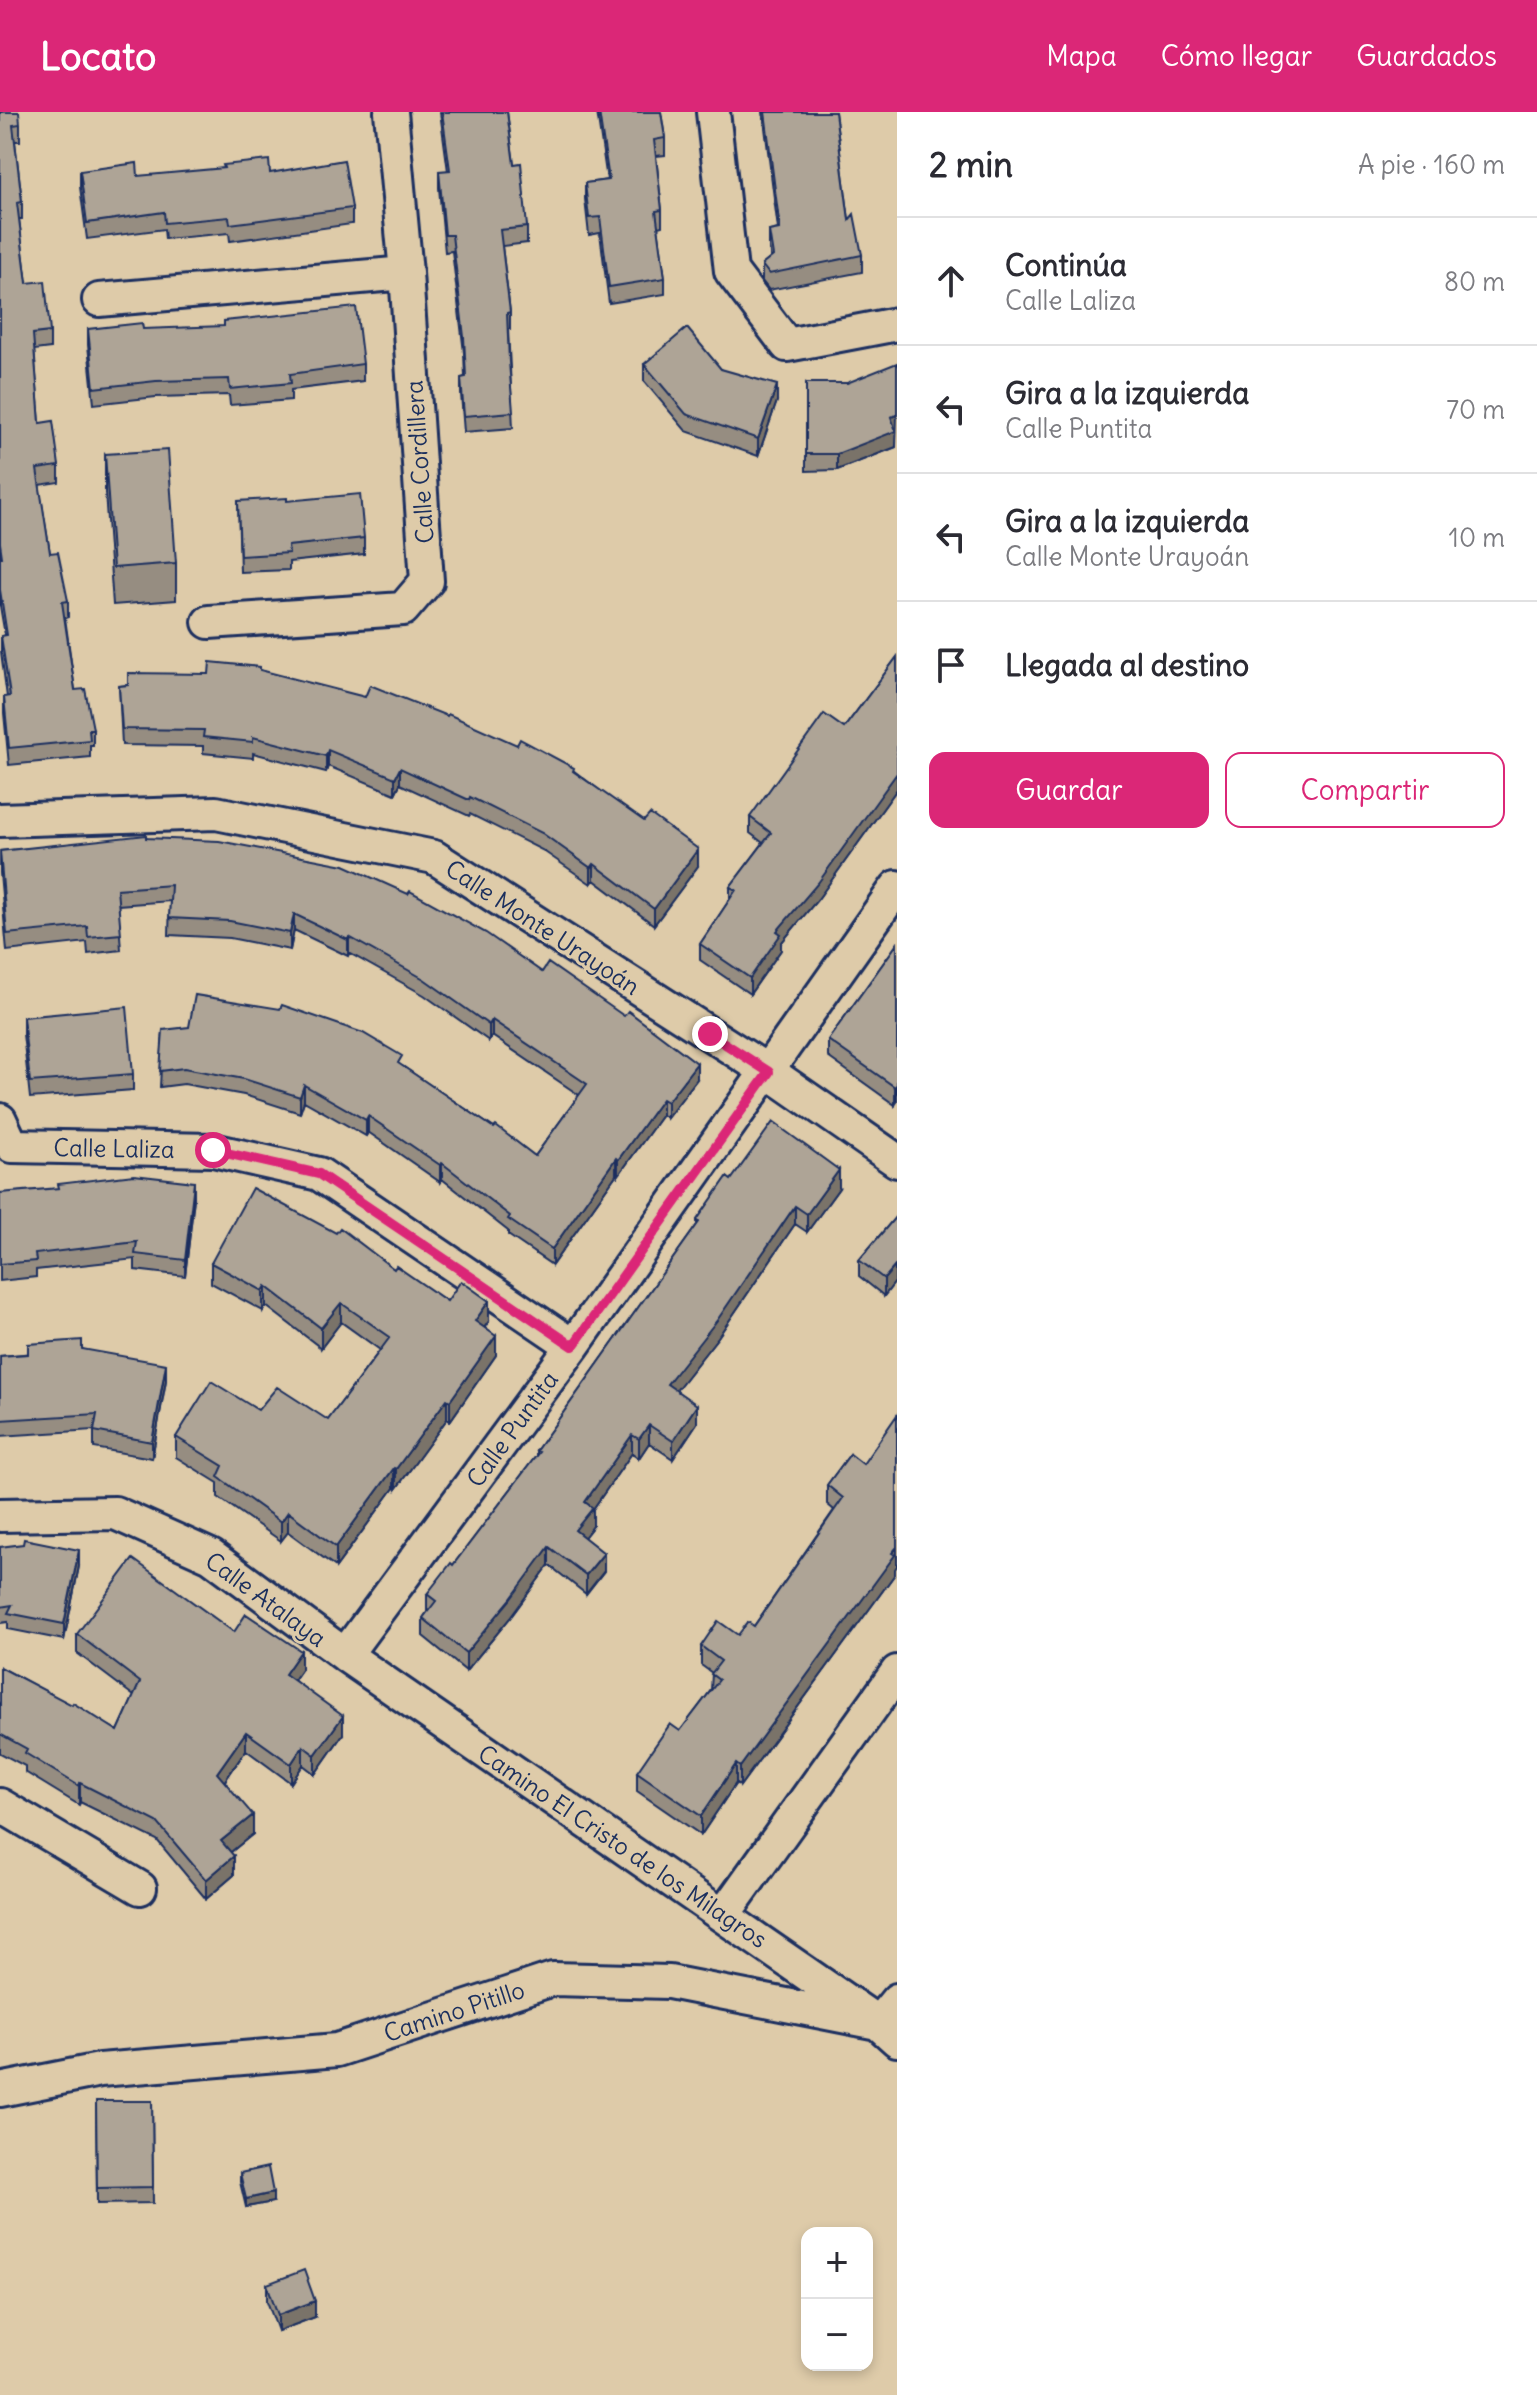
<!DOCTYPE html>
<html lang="es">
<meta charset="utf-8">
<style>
:root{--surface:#fff;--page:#f7f7f7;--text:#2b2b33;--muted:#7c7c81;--line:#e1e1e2;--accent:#db2777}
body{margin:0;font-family:Delius,sans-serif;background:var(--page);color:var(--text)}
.controls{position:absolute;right:24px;bottom:24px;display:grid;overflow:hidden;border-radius:16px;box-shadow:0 4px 12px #0003}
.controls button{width:72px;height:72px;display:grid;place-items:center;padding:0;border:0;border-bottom:2px solid var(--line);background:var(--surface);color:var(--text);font:40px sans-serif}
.stop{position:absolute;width:24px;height:24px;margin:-18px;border:6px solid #db2777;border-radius:50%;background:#fff}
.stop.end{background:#db2777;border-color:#fff;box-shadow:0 2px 8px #0008}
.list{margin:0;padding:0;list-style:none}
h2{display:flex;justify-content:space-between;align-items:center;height:104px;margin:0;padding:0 32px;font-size:34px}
h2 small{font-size:26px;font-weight:400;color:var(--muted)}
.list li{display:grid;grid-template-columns:52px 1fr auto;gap:24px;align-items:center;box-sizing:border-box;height:128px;padding:0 32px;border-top:2px solid var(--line)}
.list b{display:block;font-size:30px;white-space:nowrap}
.list p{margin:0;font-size:26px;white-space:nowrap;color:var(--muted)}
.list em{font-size:26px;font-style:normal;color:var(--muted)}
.actions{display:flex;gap:16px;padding:24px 32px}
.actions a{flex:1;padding:18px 0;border:2px solid var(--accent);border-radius:16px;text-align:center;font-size:28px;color:var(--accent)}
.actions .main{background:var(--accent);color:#fff}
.icon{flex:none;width:44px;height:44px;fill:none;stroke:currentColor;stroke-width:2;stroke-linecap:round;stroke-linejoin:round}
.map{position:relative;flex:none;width:897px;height:2283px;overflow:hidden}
header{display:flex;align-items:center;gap:48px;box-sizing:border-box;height:112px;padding:0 40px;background:var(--accent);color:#fff}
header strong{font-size:38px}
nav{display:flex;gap:44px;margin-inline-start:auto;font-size:28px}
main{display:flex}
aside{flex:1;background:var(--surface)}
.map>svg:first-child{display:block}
</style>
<header>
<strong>Locato</strong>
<nav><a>Mapa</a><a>Cómo llegar</a><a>Guardados</a></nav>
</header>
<main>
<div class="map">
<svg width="897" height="2283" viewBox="0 0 897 2283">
<rect width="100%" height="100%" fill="#decba9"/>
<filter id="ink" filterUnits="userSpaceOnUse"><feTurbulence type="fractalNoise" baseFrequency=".0125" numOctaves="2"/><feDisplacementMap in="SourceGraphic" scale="16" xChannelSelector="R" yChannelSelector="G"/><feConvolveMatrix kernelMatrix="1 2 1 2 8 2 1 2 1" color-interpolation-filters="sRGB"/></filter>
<g filter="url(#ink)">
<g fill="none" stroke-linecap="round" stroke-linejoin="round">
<defs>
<path id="street" d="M713 0 731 159 787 233 897 212
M99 188 406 161
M209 510 403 497 427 469 406 161 391 0
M0 708 216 701 434 745 769 960 897 1049
M0 1008 12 1034 213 1038 319 1062 573 1234
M0 1403 115 1401 211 1444 345 1543 878 1911 897 1928
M345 1543 573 1234 897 775
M0 1693 140 1776
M724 1802 897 1560
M0 1978 100 1958 337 1938 553 1867 669 1870 878 1911 897 1888"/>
</defs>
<use href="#street" stroke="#1b2f5e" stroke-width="38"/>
<use href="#street" stroke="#decba9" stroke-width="32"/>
</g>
<path fill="#968d81" stroke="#1b2f5e" stroke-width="2" d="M0 0 20 12V29H15L22 90V107H19L27 171 50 220V236L34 238 40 311 59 354V370L39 373 50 441 68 489V505L65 506 75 578 93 617V633H90V645L9 653 4 601V585H7L1 540V524L5 523 0 494Z
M440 0H507L514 52 527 115V131L502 134 510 200V217H508L513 316 464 320 461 282V266L465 265 464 241 452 139 445 140 439 76V59H448Z
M597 0H661L665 26V43L656 44 662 98V114L658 115 665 166V182L609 191 600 121 589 123 585 87V71L607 68Z
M763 0H835L849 108 862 143V160L769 178 762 169V153L771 146 769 136V119L778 117Z
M80 59 138 64 270 61 352 96V112L230 129 229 121 165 127 164 117 87 127 80 75Z
M88 217H143L363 252V269L291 278V288L230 293 229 283 156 285 94 292 88 233Z
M644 252 721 257 777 289 758 344 686 319 644 269Z
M806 271 896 319V335L837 358 806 359Z
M105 342 176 451V488L113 493 105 380Z
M238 389H287L364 426V442L289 450V458L240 460Z
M897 545V677L818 787 781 831V838L750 882 700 848V832L730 787V775L763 731 750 721V705L844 616Z
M260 558 574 659 698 754 654 813 594 768 591 772 542 738 470 702 469 704 400 672 395 682 328 654 326 660 253 641V646L203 641V634L122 633 119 574 209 562Z
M146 726 697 967 667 1006 662 1003 618 1064 616 1063 552 1153 508 1123V1119L442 1067 440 1070 368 1020 366 1024 304 989 300 1001 244 983 184 972 160 975 163 918 402 954 535 1044 579 983 492 924 489 929 424 883 349 841 348 844 294 818 290 838 230 826 169 823 170 789 118 793 121 838 88 842 87 830 7 839 0 761V739Z
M897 832 895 993 828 945V928Z
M23 905 133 962V978L30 986 23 922Z
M731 1068 839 1076 807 1120 795 1112 718 1225 676 1278 697 1311 673 1347 649 1331 639 1346 632 1341 593 1397V1414L584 1425 604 1459 586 1482 549 1453 510 1506 466 1559 423 1524V1506L427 1500V1482L453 1453 536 1344V1339L697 1113V1108Z
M0 1081 194 1086 185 1164 135 1158V1147L36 1158V1165L0 1169Z
M897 1103V1172L895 1170 884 1184 859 1164V1148Z
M211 1151 394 1157 447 1189 489 1209 485 1215 496 1243 450 1309 447 1307 396 1377 394 1376 336 1455 288 1420 281 1429 218 1385V1371L176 1345V1325L258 1298 328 1308 380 1238 341 1210 321 1236 266 1194 263 1199 211 1171Z
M82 1237 166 1268 152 1346 94 1336V1318L0 1324V1244Z
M850 1342 895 1457V1462L740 1674 736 1671 701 1723 637 1679V1660L680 1619 711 1578 712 1561 701 1553V1534L738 1523 754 1514 834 1398 827 1392V1373Z
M0 1435 79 1454 64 1528 8 1517V1510L0 1511Z
M234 1520 301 1558 294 1568 343 1622 315 1662 303 1653 291 1671 246 1638 225 1669 253 1722 231 1740 234 1763 206 1787 157 1728 80 1690 79 1693 25 1660V1654L0 1641V1555L118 1619 134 1584 77 1541V1522Z
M96 1989H152L153 2091 97 2092Z
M240 2061 273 2090 246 2095 240 2070Z
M267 2172 315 2205 278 2219 267 2189Z"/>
<path fill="#7a7369" stroke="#1b2f5e" stroke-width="2" d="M777 273V289L758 344V327Z
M897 303 896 335 837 358V342L891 305Z
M328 638V654L326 660V644Z
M400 656V672L395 682V666Z
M897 661V677L818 787 781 831V838L750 882V866L777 819Z
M698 737V754L654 813V797Z
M594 752V768L591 772V756Z
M294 802V818L290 838V821Z
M349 825V841L348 844V828Z
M492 908V924L489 929V913Z
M697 951V967L667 1006V990Z
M897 972V990L895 993V975Z
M304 973V989L300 1001V985Z
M662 987V1003L618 1064V1048Z
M368 1004V1020L366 1024V1008Z
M616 1046V1063L552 1153V1137Z
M442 1051V1067L440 1070V1053Z
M839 1058V1076L807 1120V1102Z
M194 1070V1086L185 1164V1148Z
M795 1094V1112L718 1225 667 1290V1272Z
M895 1154V1170L884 1184V1167Z
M266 1174V1194L263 1199V1179Z
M489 1189V1209L475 1228V1209Z
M341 1191V1210L321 1236V1216Z
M496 1224V1243L450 1309V1289Z
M166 1252V1268L152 1346V1330Z
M447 1287V1307L396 1377V1357Z
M697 1293V1311L673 1347V1329Z
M649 1313V1331L639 1346V1327Z
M632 1323V1341L593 1397V1414L575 1437V1418L585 1390Z
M394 1356V1376L336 1455V1435Z
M288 1400V1420L281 1429V1410Z
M549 1435V1453L510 1506 466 1559V1541Z
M897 1435V1454L895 1457V1462L740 1674V1655Z
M79 1438V1454L64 1528V1512Z
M604 1441V1459L586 1482V1463Z
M301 1539V1558L285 1581V1562Z
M343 1604V1622L315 1662V1643Z
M246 1620V1638L217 1680V1661Z
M303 1634V1653L291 1671V1652Z
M736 1652V1671L701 1723V1704Z
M80 1671V1690L79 1693V1674Z
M253 1703V1722L221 1748V1729Z
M234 1744V1763L206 1787V1768Z
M273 2081V2090L246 2095V2087Z
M315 2189V2205L278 2219V2203Z"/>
<path fill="#aea496" stroke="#1b2f5e" stroke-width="2" d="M0 0H19L20 12 13 13 22 90 17 91 27 171 45 169 50 220 33 222 40 311 53 309 59 354 37 357 50 441 58 440 68 489 62 490 75 578 85 577 93 617H89L90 628 9 636 4 585 10 584 1 524 7 523 0 478V445H2L0 431Z
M442 0H507L514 52 521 51 527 115 500 118 510 200 507 201 509 250 513 300 464 304 461 266 466 265 464 225 452 123H445L439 59 450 58Z
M599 0H661L665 26 654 28 662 98 656 99 665 166 609 175 600 105 589 106 585 71 609 68Z
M765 0H835L849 108 854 102 862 143 769 162 762 153 773 144 769 119 780 117Z
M269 48 270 61 344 48 352 96 230 112 229 105 165 111 164 100 87 111 80 59 137 51 138 64 224 56 223 53Z
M356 195 363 252 290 262 291 271 230 277 229 267 156 269 94 276 88 217 142 211 143 217 224 214V209Z
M687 216 721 257 777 273 758 327 686 302 644 252Z
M897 251V303L891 305 896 319 837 342H806V271H847Z
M168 338 176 451 113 456 105 342Z
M360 382 364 426 288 434 289 441 240 444 238 389 287 386V389Z
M897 545V661L818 771 777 819 781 822 750 866 700 832 736 778 730 775 771 721 750 705 824 602 844 616Z
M210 550 260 555V558L365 585 370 573 447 604 448 602 517 633 520 627 574 656 573 659 644 709 650 702 698 737 654 797 594 752 591 756 542 721 470 685 469 688 400 656 395 666 328 638 326 644 253 625V630L203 625 204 618 122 617 119 574 128 573V561L209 562Z
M146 723V726L219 729 344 753 408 782 410 779 486 821 542 860 548 851 624 904 628 899 697 951 667 990 662 987 618 1048 616 1046 552 1137 508 1107 510 1104 442 1051 440 1053 368 1004 366 1008 304 973 300 985 244 967 184 956 160 959 163 918 189 915 195 883 280 897 282 893 363 921 402 944 398 951 494 1016 496 1014 535 1044 587 972 492 908 489 913 424 867 349 825 348 828 294 802 290 821 230 809 169 806 171 773 117 777 121 822 88 825 87 814 7 822 0 739Z
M897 832V972L895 975 828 928Z
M127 895 133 962 30 970 23 905Z
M773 1010 839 1058 807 1102 795 1094 718 1207 667 1272 697 1293 673 1329 649 1313 639 1327 632 1323 585 1390 593 1396 575 1418 604 1441 586 1463 549 1435 510 1488 466 1541 423 1506 436 1489 427 1482 451 1451 453 1453 539 1340 536 1339 699 1110 697 1108 727 1065 731 1068Z
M134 1063 194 1070 185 1148 135 1142 137 1130 35 1142 36 1149 0 1152V1081L59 1076 58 1072Z
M252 1076 336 1121 340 1116 394 1157 396 1154 447 1189 461 1169 489 1189 475 1209 496 1224 450 1289 447 1287 396 1357 394 1356 336 1435 288 1400 281 1410 218 1365 223 1354 176 1325 211 1269 258 1298 277 1275 328 1308 390 1225 341 1191 321 1216 266 1174 263 1179 211 1151Z
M897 1103V1155L895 1154 884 1167 859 1148Z
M82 1228V1237L166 1252 152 1330 94 1319 97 1302 0 1308V1244L28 1242V1232Z
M897 1303V1435L892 1441 895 1443 740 1655 736 1652 701 1704 637 1660 670 1612 680 1619 719 1568 711 1562 721 1549 701 1534 718 1509 738 1523 748 1510 754 1514 843 1386 827 1373 850 1342 863 1352Z
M24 1427 79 1438 64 1512 8 1501 12 1493 0 1495V1435L23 1432Z
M133 1447 234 1520 246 1502 301 1539 285 1562 343 1604 315 1643 303 1634 291 1652 246 1620 217 1661 253 1703 221 1729 234 1744 206 1768 157 1710 80 1671 79 1674 25 1641 27 1637 0 1622V1555L72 1593 73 1591 118 1619 140 1570 77 1522Z
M96 1989H152L153 2075 97 2076Z
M268 2055 273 2081 246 2087 240 2061Z
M304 2158 315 2189 278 2203 267 2172Z"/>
</g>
<g fill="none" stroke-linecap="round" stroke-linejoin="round" filter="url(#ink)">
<path stroke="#db2777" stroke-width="10" d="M213 1038 319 1062 573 1234 769 960 710 922"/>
</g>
<g text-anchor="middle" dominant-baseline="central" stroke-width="6" stroke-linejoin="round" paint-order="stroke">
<g font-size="24" fill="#1b2f5e" stroke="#decba9">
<text transform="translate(419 350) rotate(-94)">Calle Cordillera</text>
<text transform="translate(543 815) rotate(33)">Calle Monte Urayoán</text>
<text transform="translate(114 1036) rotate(1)">Calle Laliza</text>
<text transform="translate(512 1317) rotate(-54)">Calle Puntita</text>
<text transform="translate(266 1487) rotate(36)">Calle Atalaya</text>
<text transform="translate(623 1734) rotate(34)">Camino El Cristo de los Milagros</text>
<text transform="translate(454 1899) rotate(-18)">Camino Pitillo</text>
</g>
</g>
</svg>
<div class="controls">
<button>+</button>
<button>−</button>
</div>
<div class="stop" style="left:213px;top:1038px"></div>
<div class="stop end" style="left:710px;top:922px"></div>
</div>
<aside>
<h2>2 min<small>A pie · 160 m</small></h2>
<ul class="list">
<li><svg class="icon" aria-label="ahead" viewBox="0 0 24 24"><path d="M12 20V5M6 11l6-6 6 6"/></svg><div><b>Continúa</b><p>Calle Laliza</p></div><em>80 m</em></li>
<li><svg class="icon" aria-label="left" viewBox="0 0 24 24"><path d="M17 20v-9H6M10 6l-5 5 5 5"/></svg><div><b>Gira a la izquierda</b><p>Calle Puntita</p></div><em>70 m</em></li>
<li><svg class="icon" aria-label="left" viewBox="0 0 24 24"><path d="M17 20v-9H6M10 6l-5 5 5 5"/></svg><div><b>Gira a la izquierda</b><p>Calle Monte Urayoán</p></div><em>10 m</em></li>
<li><svg class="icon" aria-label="arrive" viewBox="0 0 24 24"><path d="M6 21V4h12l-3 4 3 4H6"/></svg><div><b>Llegada al destino</b></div></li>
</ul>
<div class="actions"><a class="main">Guardar</a><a>Compartir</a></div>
</aside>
</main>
